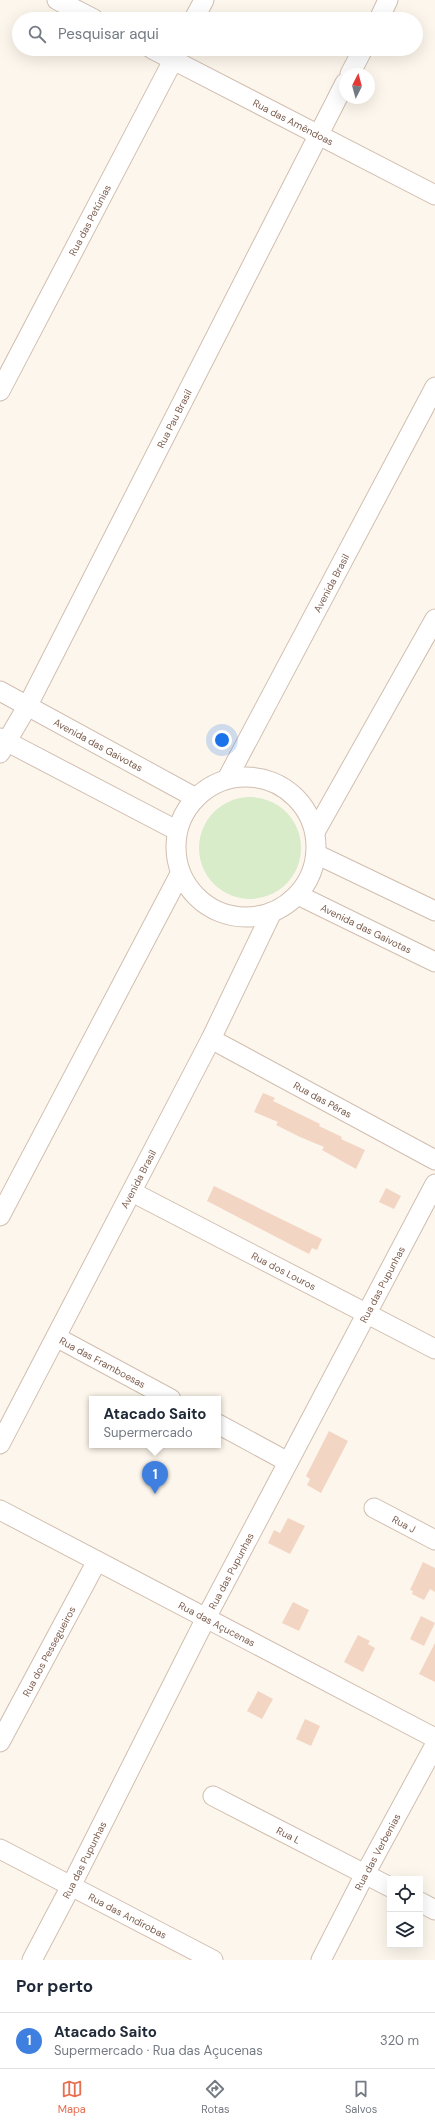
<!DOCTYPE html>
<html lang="pt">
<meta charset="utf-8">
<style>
:root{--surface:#fff;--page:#f2f2f3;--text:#1f2937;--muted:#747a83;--line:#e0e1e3;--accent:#e76f51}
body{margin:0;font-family:"DM Sans",sans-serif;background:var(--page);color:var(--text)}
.controls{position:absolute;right:12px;bottom:12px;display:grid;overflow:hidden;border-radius:0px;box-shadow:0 4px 16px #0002}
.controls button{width:36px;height:36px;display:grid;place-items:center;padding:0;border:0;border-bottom:1px solid var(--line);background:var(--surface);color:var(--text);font:20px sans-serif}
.compass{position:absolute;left:339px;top:68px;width:36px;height:36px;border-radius:50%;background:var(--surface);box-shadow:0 4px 16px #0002;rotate:6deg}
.you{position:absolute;left:222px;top:740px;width:14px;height:14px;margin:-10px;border:3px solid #fff;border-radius:50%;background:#1a73e8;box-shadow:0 0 0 6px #1a73e833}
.badge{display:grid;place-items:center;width:26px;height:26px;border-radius:50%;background:var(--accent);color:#fff;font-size:13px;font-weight:700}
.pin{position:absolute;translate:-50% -33px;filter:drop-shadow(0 1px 2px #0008)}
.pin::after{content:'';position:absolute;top:21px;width:14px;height:12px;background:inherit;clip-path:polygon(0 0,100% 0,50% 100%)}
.popup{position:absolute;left:89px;top:1396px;width:132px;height:52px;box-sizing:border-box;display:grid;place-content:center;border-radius:0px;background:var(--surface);filter:drop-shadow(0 1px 3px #0005);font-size:13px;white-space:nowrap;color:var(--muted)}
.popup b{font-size:15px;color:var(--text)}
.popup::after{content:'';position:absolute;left:50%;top:100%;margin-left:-8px;border:8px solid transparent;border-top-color:var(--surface)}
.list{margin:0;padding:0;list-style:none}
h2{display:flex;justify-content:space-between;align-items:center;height:52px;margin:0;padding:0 16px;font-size:17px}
h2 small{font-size:13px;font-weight:400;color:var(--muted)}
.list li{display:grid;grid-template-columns:26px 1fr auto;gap:12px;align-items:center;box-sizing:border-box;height:56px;padding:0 16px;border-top:1px solid var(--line)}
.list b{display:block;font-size:15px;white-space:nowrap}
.list p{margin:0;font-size:13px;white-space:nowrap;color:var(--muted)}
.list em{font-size:13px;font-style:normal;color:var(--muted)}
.icon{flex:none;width:22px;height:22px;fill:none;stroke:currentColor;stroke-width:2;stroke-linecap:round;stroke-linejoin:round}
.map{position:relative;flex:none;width:435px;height:1960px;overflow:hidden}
.search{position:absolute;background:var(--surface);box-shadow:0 4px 16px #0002;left:12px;right:12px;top:12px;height:44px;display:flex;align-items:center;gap:10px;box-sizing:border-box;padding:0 14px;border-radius:22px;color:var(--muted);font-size:15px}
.sheet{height:108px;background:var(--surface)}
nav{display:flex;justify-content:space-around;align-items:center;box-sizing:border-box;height:56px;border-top:1px solid var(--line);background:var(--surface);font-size:11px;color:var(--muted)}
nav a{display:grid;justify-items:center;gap:2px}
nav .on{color:var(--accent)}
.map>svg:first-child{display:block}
</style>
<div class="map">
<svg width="435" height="1960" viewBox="0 0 435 1960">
<rect width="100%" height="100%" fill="#fdf6ec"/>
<path fill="#d8ecc9" d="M199 848a51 51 0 1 1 102 0a51 51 0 1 1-102 0Z"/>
<path fill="#f3d5c3" d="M263 1093 275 1098 273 1101 320 1124 319 1126 342 1137 341 1139 365 1150 356 1169 322 1150 324 1147 300 1137 276 1125 278 1122 254 1112Z
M214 1186 322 1239 317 1250 312 1248 309 1254 207 1201Z
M386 1188 401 1196 394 1209 379 1202Z
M329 1431 348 1441 321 1493 307 1485 310 1479 306 1476Z
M288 1518 305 1526 290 1554 268 1543 274 1530 280 1533Z
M423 1562 435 1568V1592L430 1589 424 1600 412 1594 413 1591 410 1590Z
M293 1602 309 1610 299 1631 282 1623Z
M421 1616 435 1623 424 1646 410 1639Z
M358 1635 370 1641 368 1644 375 1648 363 1672 344 1662Z
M435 1643V1682L419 1674Z
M258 1691 273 1699 262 1719 247 1711Z
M305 1719 320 1726 311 1746 296 1739Z"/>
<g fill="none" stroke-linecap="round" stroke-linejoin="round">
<defs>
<g id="minor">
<path d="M57 0 94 19"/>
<path d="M194 19 204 0"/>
<path d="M379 19 388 0"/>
<path id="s1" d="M152 49 435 195"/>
<path d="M350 74 363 49"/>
<path id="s2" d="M0 391 179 49"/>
<path id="s3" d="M0 691 196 798"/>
<path d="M0 738 176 830"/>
<path id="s4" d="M0 753 28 705 345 83"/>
<circle cx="246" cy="847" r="70"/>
<path id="s5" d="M227 779 435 387"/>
<path d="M315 832 435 619"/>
<path d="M316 854 435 911"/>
<path id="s6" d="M298 895 435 962"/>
<path id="s7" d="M211 1039 435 1160"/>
<path id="s8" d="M132 1192 435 1349"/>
<path d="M0 1216 180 874"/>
<path id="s9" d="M56 1337 171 1399"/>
<path d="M218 1424 288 1462"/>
<path id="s10" d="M0 1444 211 1039 272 912"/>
<path id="s11" d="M374 1508 435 1540"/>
<path id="s12" d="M0 1510 435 1738"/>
<path id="s13" d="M0 1742 97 1561"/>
<path id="s14" d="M213 1796 390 1887"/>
<path id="s15" d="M0 1849 213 1960"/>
<path d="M420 1902 435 1910"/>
<path id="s16" d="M32 1960 71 1886 206 1618 435 1184"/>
<path id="s17" d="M321 1960 365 1874 435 1745"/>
</g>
</defs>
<use href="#minor" stroke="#d1beb0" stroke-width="21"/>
<use href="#minor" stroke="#fff" stroke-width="19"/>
</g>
<g text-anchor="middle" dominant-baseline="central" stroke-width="3" stroke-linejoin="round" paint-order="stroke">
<g font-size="10" fill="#7a5c4d" stroke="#fffaf3">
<text stroke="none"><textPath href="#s1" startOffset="159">Rua das Amêndoas</textPath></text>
<text stroke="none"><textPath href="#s2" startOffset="193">Rua das Petúnias</textPath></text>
<text stroke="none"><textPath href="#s4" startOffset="377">Rua Pau Brasil</textPath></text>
<text stroke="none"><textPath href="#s5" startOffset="222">Avenida Brasil</textPath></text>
<text stroke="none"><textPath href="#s3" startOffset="112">Avenida das Gaivotas</textPath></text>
<text stroke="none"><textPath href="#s6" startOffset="76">Avenida das Gaivotas</textPath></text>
<text stroke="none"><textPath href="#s7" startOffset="127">Rua das Pêras</textPath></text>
<text stroke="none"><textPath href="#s10" startOffset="299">Avenida Brasil</textPath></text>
<text stroke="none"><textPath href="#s8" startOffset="171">Rua dos Louros</textPath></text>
<text stroke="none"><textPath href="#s16" startOffset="761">Rua das Pupunhas</textPath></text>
<text stroke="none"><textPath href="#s9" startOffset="53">Rua das Framboesas</textPath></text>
<text stroke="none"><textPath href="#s11" startOffset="34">Rua J</textPath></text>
<text stroke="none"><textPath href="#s16" startOffset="437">Rua das Pupunhas</textPath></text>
<text stroke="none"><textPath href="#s12" startOffset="245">Rua das Açucenas</textPath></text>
<text stroke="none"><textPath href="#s13" startOffset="103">Rua dos Pessegueiros</textPath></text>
<text stroke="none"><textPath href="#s14" startOffset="85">Rua L</textPath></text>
<text stroke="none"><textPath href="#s17" startOffset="122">Rua das Verbenias</textPath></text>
<text stroke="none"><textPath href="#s16" startOffset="113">Rua das Pupunhas</textPath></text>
<text stroke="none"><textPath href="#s15" startOffset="144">Rua das Andirobas</textPath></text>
</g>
</g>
</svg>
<div class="controls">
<button><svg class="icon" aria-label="locate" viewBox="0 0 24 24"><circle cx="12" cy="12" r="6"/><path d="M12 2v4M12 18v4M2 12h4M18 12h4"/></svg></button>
<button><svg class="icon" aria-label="layers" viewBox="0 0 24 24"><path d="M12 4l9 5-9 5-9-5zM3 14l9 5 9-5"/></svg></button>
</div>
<svg class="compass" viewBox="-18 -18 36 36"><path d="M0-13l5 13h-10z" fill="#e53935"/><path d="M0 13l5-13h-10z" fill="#747a83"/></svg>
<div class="you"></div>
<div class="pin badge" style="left:155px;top:1494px;background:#3f7fe0">1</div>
<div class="popup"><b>Atacado Saito</b>Supermercado</div>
<div class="search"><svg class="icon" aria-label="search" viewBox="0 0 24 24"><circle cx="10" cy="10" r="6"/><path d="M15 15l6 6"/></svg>Pesquisar aqui</div>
</div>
<section class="sheet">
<h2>Por perto<small></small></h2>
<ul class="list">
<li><span class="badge" style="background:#3f7fe0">1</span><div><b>Atacado Saito</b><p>Supermercado · Rua das Açucenas</p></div><em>320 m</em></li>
</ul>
</section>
<nav>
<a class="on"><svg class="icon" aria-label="map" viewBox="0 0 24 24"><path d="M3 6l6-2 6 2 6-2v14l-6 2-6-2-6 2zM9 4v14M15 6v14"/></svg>Mapa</a>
<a><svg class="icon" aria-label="directions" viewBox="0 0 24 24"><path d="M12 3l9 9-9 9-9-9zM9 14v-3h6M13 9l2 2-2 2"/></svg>Rotas</a>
<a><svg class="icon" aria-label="saved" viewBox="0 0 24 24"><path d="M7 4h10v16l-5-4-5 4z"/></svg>Salvos</a>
</nav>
